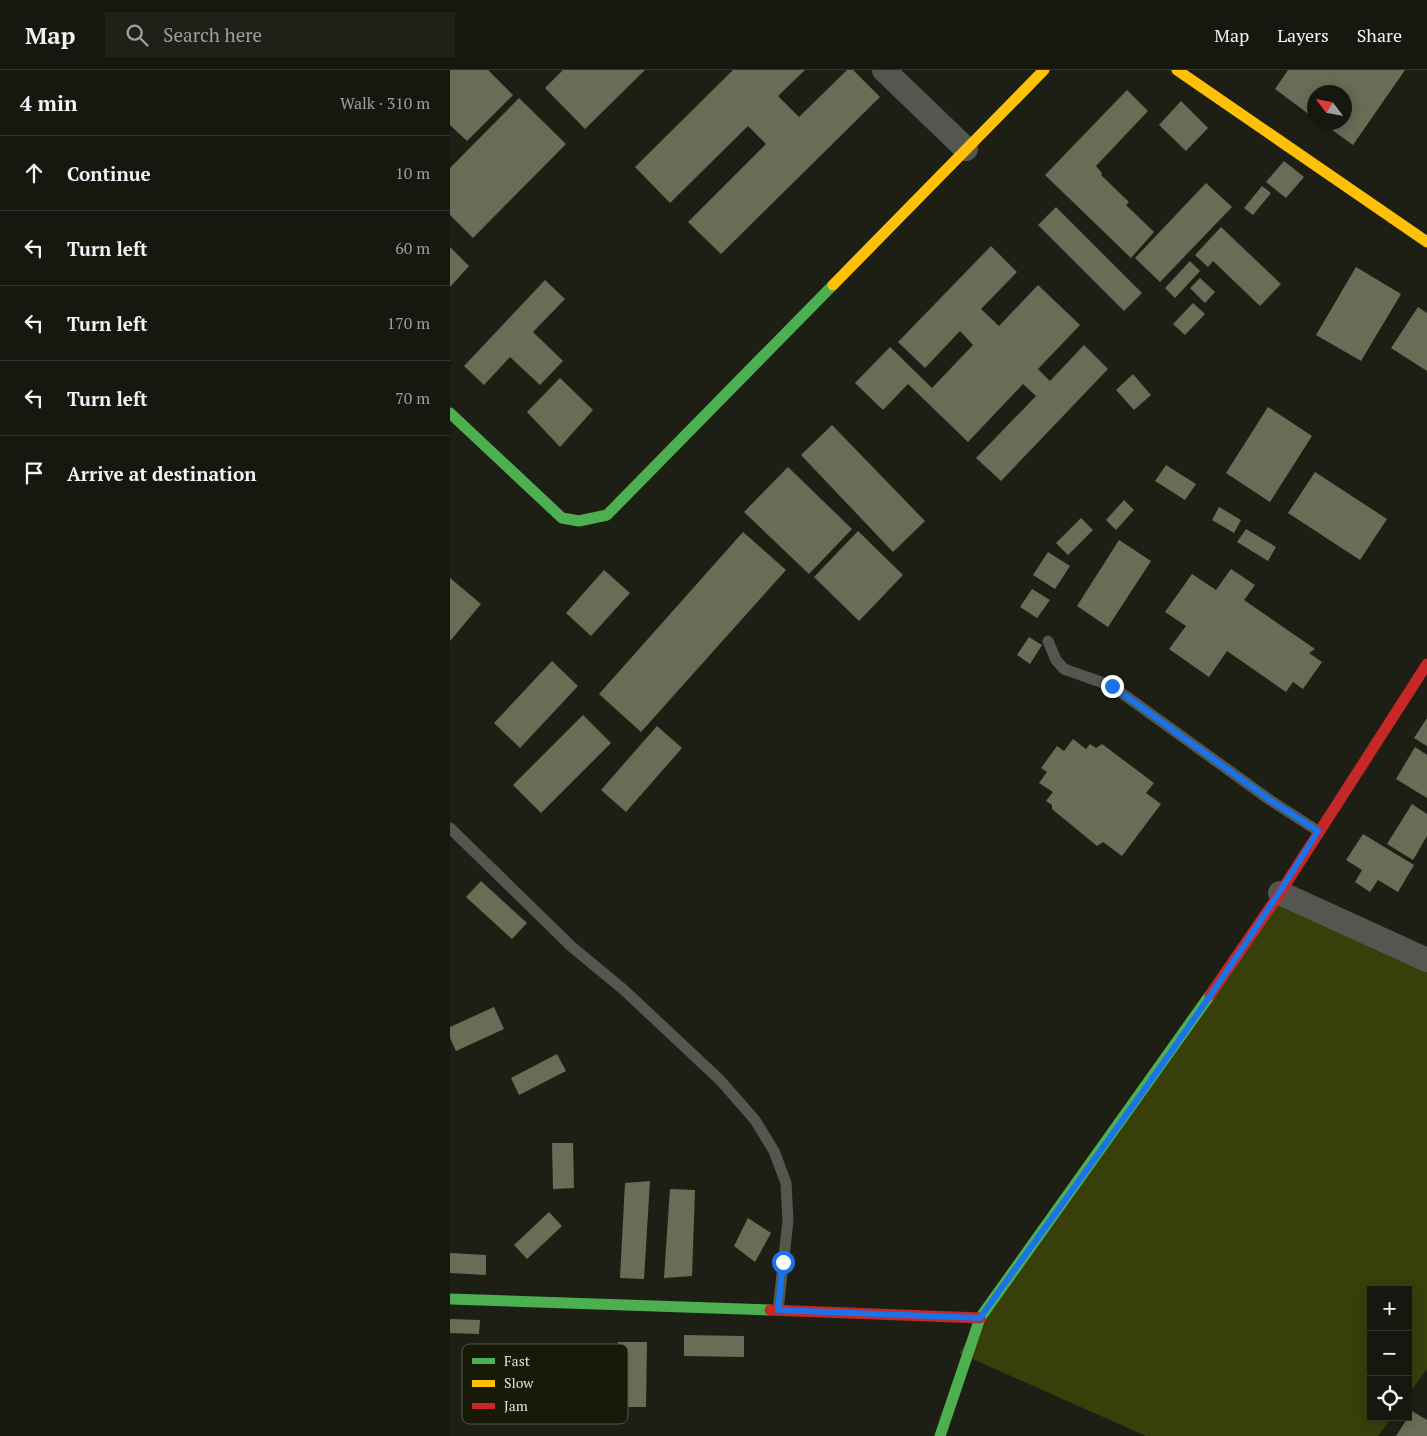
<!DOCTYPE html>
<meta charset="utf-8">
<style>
:root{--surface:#16170f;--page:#1f2018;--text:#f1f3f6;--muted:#9e9f9e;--line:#35362f}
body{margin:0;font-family:"PT Serif",serif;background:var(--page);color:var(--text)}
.controls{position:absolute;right:15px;bottom:15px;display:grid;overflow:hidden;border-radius:0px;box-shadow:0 2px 12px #0003}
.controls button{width:45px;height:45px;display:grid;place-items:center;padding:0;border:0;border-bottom:1px solid var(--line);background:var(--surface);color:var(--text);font:25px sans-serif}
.compass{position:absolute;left:857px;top:15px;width:45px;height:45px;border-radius:50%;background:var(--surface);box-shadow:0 2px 12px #0003;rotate:302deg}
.stop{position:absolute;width:15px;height:15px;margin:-11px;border:4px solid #1a73e8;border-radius:50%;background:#fff}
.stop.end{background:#1a73e8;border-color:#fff;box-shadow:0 1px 5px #0008}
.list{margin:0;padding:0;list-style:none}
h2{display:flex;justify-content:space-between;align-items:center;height:65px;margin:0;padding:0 20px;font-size:21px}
h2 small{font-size:16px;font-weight:400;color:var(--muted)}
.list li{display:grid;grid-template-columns:32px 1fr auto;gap:15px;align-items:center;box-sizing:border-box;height:75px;padding:0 20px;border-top:1px solid var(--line)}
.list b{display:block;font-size:19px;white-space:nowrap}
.list em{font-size:16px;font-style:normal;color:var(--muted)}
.icon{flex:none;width:28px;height:28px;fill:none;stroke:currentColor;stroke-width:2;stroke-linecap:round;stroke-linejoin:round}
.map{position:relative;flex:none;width:977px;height:1366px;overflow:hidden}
header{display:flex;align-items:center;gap:30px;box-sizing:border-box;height:70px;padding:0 25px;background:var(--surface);border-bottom:1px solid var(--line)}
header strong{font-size:24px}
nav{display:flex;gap:28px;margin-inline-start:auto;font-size:18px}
.search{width:350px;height:45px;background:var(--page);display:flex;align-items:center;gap:12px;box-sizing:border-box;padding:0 18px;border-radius:0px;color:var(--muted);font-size:19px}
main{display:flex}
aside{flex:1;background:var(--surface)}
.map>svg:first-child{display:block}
</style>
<header>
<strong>Map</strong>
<div class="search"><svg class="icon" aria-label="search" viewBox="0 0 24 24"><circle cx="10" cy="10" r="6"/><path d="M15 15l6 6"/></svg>Search here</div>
<nav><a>Map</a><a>Layers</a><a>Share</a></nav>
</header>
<main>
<aside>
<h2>4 min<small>Walk · 310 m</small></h2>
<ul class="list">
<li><svg class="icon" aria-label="ahead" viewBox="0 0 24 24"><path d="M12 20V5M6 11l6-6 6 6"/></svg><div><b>Continue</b></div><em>10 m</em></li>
<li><svg class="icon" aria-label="left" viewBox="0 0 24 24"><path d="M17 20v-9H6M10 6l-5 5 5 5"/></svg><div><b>Turn left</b></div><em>60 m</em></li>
<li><svg class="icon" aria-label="left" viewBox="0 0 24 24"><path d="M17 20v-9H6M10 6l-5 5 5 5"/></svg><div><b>Turn left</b></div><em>170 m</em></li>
<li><svg class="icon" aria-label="left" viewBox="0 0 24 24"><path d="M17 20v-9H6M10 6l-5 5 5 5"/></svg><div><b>Turn left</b></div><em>70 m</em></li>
<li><svg class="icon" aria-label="arrive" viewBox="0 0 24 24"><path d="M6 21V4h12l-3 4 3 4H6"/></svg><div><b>Arrive at destination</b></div></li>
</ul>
</aside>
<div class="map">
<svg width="977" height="1366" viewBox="0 0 977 1366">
<rect width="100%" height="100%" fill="#1e1f14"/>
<path fill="#393f0a" d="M828 822 977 894V1299L958 1325V1220H921V1347H942L928 1366H696L509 1283Z"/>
<path fill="#6a6d55" d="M0 0H38L63 25 17 71 0 55Z
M113 0H195L135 59 95 18Z
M283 0H355L328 26 349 47 397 0H403L430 27 271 184 238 152 316 74 298 56 220 133 185 97Z
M838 0H955L903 75 871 52H894V22H864V48L825 19Z
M677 20 698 41 646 96 652 103 651 105 679 132 676 135 704 162 681 188 595 105Z
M69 28 116 74 23 168 0 145V98Z
M731 31 758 58 736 81 709 55Z
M834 91 854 107 836 128 816 112Z
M756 113 782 137 710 212 685 188Z
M812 116 821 123 803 145 794 138Z
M606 137 692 223 674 241 588 155Z
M771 157 831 214 810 236 763 191 758 197 745 185Z
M541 176 567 202 531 239 549 256 588 215 630 255 588 299 600 311 634 275 658 299 551 411 526 388 586 326 573 314 518 372 458 314 433 340 405 313 440 277 482 318 523 275 510 261 475 298 448 272Z
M0 177 19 196 0 217Z
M740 191 750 201 725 228 715 218Z
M906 197 951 224 911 291 866 265Z
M750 208 765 222 755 233 740 218Z
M95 210 115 229 83 262 113 291 90 315 60 287 34 315 14 296Z
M743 233 755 244 735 265 723 254Z
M968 237 977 243V301L941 278Z
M683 304 701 325 684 340 666 320Z
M110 308 143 340 110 377 77 342Z
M818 337 862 366 820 432 776 403Z
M382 355 475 451 443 482 351 385Z
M716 395 746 414 735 430 705 411Z
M338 397 402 459 359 504 294 442Z
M865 402 937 449 910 490 838 443Z
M674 430 684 440 666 460 656 450Z
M769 437 791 450 784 463 762 450Z
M631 448 643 460 618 485 606 473Z
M796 459 826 477 818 491 787 472Z
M408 461 453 505 409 551 364 507Z
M293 462 336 500 191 662 149 624Z
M669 470 701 491 658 557 627 536Z
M598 482 620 496 605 519 583 505Z
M781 499 805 515 794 530 865 579 859 583 872 592 853 619 843 612 836 622 777 581 759 607 719 579 736 556 715 542 742 504 766 520Z
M154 500 180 523 141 566 116 543Z
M0 508 31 534 0 571Z
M582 519 600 530 587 548 570 537Z
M579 567 592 575 580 594 567 585Z
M102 591 128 616 70 678 44 653Z
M133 645 161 673 91 743 63 715Z
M977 648V676L964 668Z
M207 656 232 678 176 742 151 720Z
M623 669 636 679 640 674 646 678 652 674 704 713 696 723 711 734 672 786 653 772 647 776 602 739V735L596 731 603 722 589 713 597 702 591 698 607 676 614 681Z
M965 677 977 685V728L946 709Z
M962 734 977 744V766L963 790 937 774Z
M913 764 964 795 948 822 928 810 920 822 905 812 912 800 896 790Z
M31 811 77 853 62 869 16 827Z
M44 937 54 959 6 981 0 968V957Z
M107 984 116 1001 69 1025 61 1008Z
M102 1073H123L124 1118 103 1119Z
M200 1111 194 1209 170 1208 175 1113Z
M220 1119 245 1120 242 1206 214 1208Z
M99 1142 112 1156 77 1189 64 1175Z
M298 1148 321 1163 305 1192 284 1176Z
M0 1183 36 1185V1205L0 1203Z
M0 1249 30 1250 29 1264 0 1263Z
M234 1265 294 1266V1287L234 1286Z
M168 1272H197L196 1337H168Z
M962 1341 977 1350V1366H946Z"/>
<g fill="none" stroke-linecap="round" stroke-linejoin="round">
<path stroke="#555650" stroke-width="11" d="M598 571 606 590 614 599 662 616 820 730 868 761
M0 758 122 877 174 920 270 1010 305 1050 324 1081 336 1113 338 1151 328 1240"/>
<path stroke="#555650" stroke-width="24" d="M434 0 516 79
M830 823 977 890"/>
<path stroke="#4caf50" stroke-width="11" d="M0 343 112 448 129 451 157 445 383 215
M0 1229 320 1240
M490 1366 530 1248 760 925"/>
<path stroke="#ffc107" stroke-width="11" d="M727 0 977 172
M383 215 594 0"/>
<path stroke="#c62828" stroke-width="11" d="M760 925 830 823 977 594
M320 1240 530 1248"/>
</g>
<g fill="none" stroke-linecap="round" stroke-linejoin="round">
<path stroke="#1a73e8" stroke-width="6" d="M333 1192 328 1240 530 1248C645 1087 764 929 868 761L820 730 662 616"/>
</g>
<rect x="12" y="1274" width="166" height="80" rx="8" fill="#171a07" stroke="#535645" stroke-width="1"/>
<rect x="22" y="1288" width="23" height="6" fill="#4caf50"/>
<rect x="22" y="1310" width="23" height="7" fill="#ffc107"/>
<rect x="22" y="1333" width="23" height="6" fill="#c62828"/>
<g font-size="14" fill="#e0e2d6">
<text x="54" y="1296">Fast</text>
<text x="54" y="1318">Slow</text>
<text x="54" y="1341">Jam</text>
</g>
</svg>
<div class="controls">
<button>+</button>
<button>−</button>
<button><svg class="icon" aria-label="locate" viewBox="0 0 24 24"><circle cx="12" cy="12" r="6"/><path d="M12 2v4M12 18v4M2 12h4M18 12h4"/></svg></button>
</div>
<svg class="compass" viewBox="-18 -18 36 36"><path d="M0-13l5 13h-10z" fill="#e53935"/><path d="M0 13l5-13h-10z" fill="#9e9f9e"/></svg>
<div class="stop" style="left:333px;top:1192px"></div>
<div class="stop end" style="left:662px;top:616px"></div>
</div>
</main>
